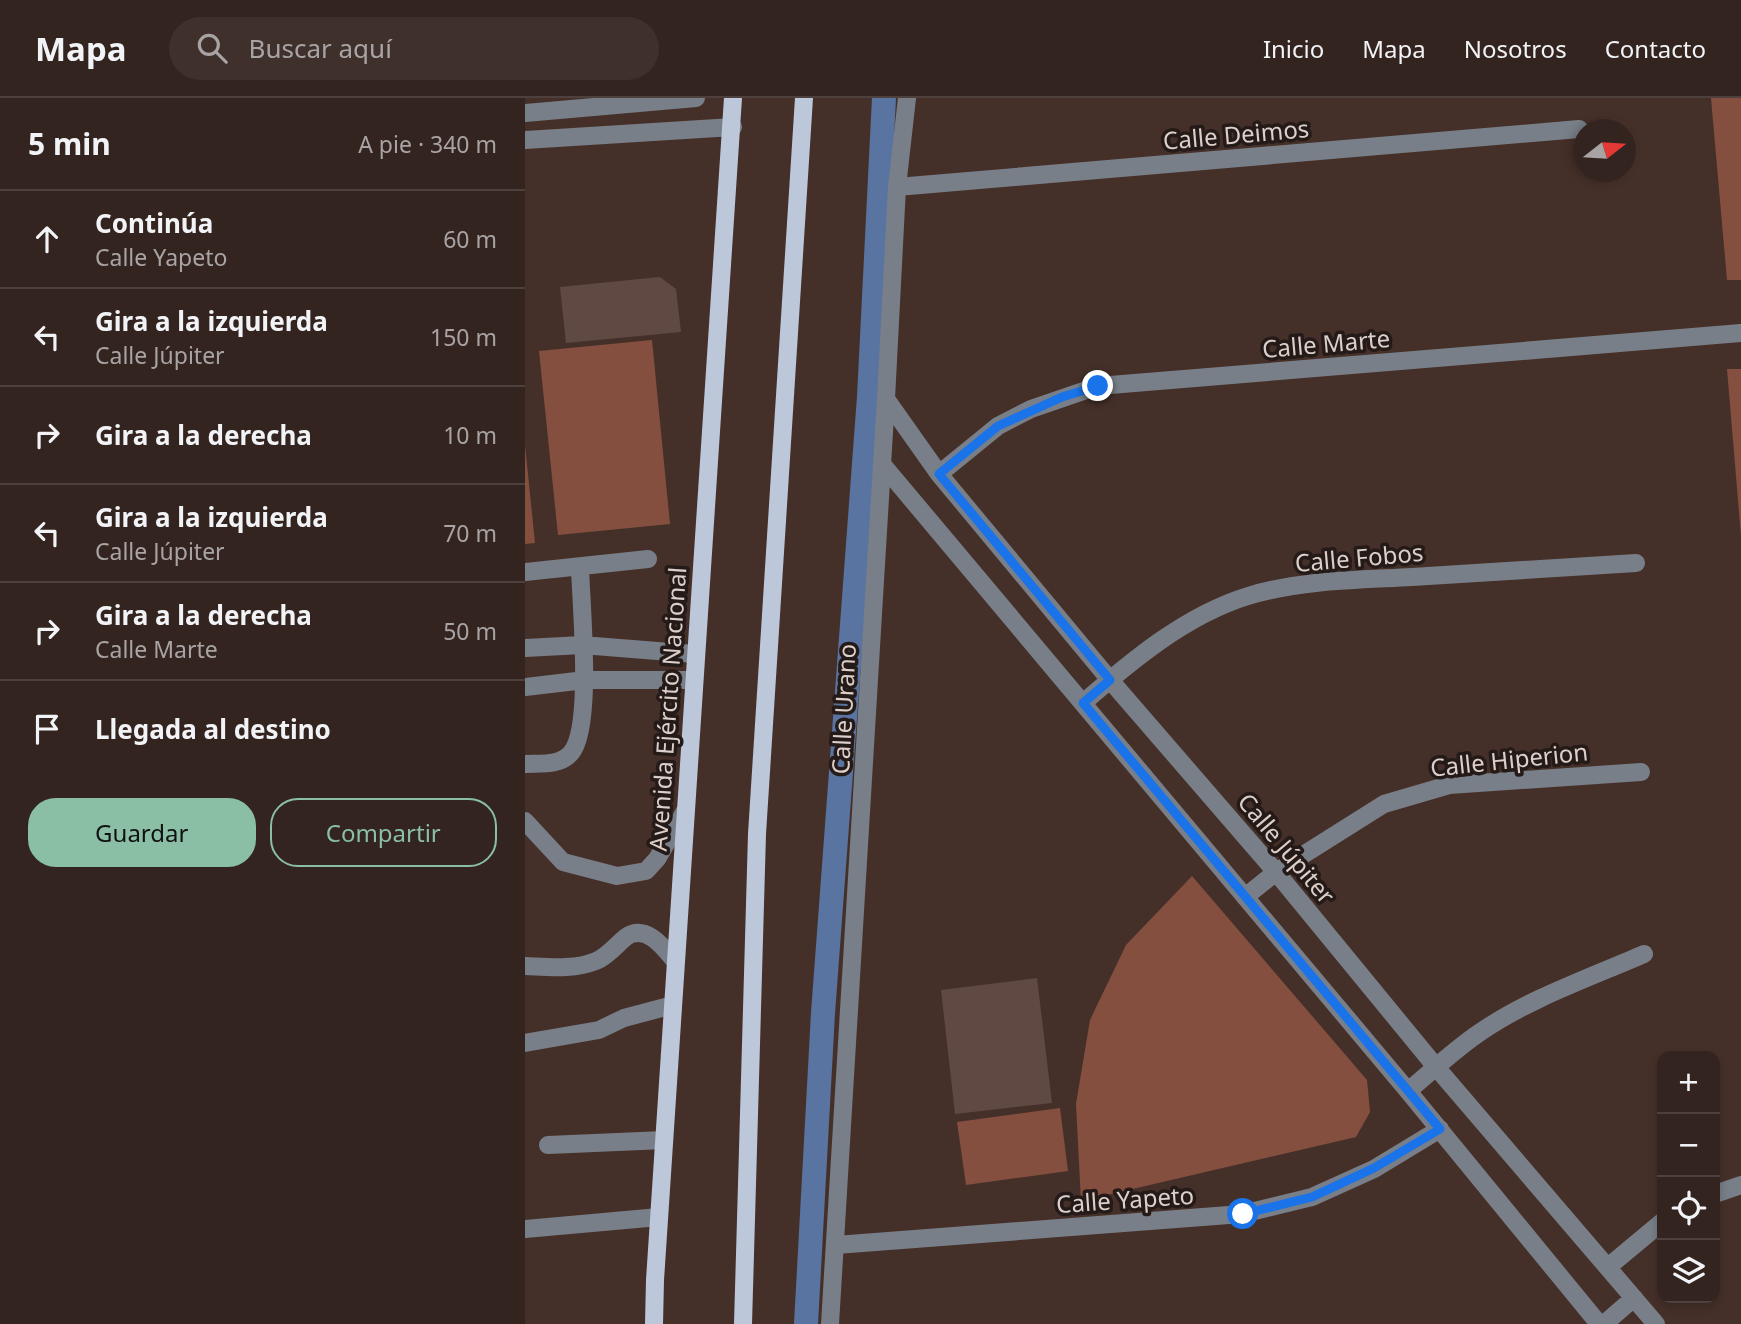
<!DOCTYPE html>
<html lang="es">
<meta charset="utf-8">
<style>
:root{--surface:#34241f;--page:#3f302c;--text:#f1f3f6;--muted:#a9a4a4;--line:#4e413d;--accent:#8abfa5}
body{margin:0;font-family:"Noto Sans",sans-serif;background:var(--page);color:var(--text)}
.controls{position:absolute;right:21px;bottom:21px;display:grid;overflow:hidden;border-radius:14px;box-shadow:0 4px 10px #0003}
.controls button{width:63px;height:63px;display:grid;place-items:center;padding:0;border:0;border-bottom:2px solid var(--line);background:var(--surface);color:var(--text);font:35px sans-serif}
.compass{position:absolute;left:1048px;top:21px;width:63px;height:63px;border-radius:50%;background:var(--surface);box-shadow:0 4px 10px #0003;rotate:73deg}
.stop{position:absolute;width:21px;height:21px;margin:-16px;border:5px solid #1a73e8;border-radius:50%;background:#fff}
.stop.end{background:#1a73e8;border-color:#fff;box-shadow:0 2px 7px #0008}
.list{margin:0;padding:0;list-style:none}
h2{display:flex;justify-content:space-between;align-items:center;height:91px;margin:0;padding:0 28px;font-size:30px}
h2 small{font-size:23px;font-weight:400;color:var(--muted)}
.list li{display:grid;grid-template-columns:46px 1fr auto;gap:21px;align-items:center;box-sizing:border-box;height:98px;padding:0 28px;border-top:2px solid var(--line)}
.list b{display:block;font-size:26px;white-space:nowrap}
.list p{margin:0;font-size:23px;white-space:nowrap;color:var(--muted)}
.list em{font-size:23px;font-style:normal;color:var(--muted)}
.actions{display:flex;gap:14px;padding:21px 28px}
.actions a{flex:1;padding:16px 0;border:2px solid var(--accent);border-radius:28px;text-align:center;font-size:24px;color:var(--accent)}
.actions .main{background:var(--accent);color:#111}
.icon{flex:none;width:38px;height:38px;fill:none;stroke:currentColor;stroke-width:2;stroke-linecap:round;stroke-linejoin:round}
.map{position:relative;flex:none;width:1216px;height:1226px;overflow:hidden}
header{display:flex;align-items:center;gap:42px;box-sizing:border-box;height:98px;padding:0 35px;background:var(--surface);border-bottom:2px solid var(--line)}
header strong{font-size:33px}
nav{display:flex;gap:38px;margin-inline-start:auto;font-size:24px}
.search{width:490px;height:63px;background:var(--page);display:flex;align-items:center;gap:18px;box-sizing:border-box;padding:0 24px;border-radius:38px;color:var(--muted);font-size:26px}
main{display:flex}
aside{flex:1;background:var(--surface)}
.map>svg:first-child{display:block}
</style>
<header>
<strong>Mapa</strong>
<div class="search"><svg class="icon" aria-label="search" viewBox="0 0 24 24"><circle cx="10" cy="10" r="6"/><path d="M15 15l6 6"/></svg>Buscar aquí</div>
<nav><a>Inicio</a><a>Mapa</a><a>Nosotros</a><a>Contacto</a></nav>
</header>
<main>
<aside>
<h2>5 min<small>A pie · 340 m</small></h2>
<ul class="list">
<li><svg class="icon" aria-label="ahead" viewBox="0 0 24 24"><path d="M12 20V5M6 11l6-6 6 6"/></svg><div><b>Continúa</b><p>Calle Yapeto</p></div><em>60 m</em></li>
<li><svg class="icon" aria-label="left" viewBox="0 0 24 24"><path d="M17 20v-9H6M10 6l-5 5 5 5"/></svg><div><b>Gira a la izquierda</b><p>Calle Júpiter</p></div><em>150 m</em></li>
<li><svg class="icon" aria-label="right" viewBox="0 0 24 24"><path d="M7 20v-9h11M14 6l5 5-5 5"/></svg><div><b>Gira a la derecha</b></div><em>10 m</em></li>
<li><svg class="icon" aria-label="left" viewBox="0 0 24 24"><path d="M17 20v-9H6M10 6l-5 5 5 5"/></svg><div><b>Gira a la izquierda</b><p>Calle Júpiter</p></div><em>70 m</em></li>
<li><svg class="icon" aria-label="right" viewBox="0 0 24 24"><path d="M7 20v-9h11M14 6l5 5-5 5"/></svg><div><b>Gira a la derecha</b><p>Calle Marte</p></div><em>50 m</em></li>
<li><svg class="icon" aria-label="arrive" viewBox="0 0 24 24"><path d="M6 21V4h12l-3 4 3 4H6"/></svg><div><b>Llegada al destino</b></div></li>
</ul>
<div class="actions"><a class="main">Guardar</a><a>Compartir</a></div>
</aside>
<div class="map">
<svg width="1216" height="1226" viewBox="0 0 1216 1226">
<rect width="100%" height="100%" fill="#453029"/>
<path fill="#854f3f" d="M1186 0H1216V182H1202Z
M127 242 145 426 33 437 14 253Z
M1202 271H1216V438Z
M0 347 10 445 0 446Z
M667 778 842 982 845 1014 831 1039 556 1103 551 1006 565 922 601 847Z
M535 1010 543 1073 441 1087 432 1024Z"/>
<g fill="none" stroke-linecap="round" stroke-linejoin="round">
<path stroke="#5974a1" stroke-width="24" d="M281 1226 298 915 344 299 359 0"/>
</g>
<path fill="#604942" d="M135 179 151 191 156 234 41 245 35 189Z
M512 880 527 1005 430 1016 416 892Z"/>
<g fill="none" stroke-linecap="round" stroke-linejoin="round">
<path stroke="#797f88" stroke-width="18" d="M0 15 171 0
M0 42 208 29
M372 89 1054 31
M361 301 414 376 585 582 751 774 911 969 1131 1226
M357 366 883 993 1074 1226
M414 376 473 328 506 311 573 288 1216 235
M0 474 123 461
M0 550 57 547 170 556
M0 589 60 582H168
M558 605C606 563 661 517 723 498 775 482 833 482 887 479 961 474 1036 470 1111 465
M0 666C15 665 35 668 46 655 68 630 56 507 55 469
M0 723 38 764 92 778 121 773 132 761 160 713
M720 799 751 774 859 706 924 687 1116 674
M0 868C24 869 49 872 71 863 83 858 91 847 101 839 121 825 139 850 150 863
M0 945 74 932 99 920 148 907
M883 993C906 974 929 952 954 935 1003 901 1064 880 1119 856
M23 1047 139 1042
M1190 1096 1216 1087
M0 1131 134 1119
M311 1147 717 1116 787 1099 849 1071 915 1031
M1083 1169 1137 1124
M305 1226 361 301 372 89 382 0
M1079 1226 1109 1200"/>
<path stroke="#bcc7da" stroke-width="18" d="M129 1226 130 1182 208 0
M218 1226 232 736 279 0"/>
</g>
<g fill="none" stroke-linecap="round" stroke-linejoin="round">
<path stroke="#1a73e8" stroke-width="9" d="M573 288 537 299 473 328 414 376 585 582 558 605 915 1031 849 1070 787 1099 718 1116"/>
</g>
<g text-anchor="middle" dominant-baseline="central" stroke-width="7" stroke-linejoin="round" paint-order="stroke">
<g font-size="24" fill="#dccfca" stroke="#241a17">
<text transform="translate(711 36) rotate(-5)">Calle Deimos</text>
<text transform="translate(801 245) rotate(-5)">Calle Marte</text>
<text transform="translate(834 459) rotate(-5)">Calle Fobos</text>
<text transform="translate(142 611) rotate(-86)">Avenida Ejército Nacional</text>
<text transform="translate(318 611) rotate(-87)">Calle Urano</text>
<text transform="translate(984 661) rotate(-6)">Calle Hiperion</text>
<text transform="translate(762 750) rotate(50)">Calle Júpiter</text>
<text transform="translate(600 1101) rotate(-4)">Calle Yapeto</text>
</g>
</g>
</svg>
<div class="controls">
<button>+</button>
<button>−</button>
<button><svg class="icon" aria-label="locate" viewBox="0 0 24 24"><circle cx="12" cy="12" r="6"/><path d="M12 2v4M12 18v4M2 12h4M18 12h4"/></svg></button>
<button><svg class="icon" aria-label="layers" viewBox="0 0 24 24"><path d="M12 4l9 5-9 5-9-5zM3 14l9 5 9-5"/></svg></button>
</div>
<svg class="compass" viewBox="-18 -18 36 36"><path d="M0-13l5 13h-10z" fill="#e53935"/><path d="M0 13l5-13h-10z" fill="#a9a4a4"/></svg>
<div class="stop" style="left:718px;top:1116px"></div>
<div class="stop end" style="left:573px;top:288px"></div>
</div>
</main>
